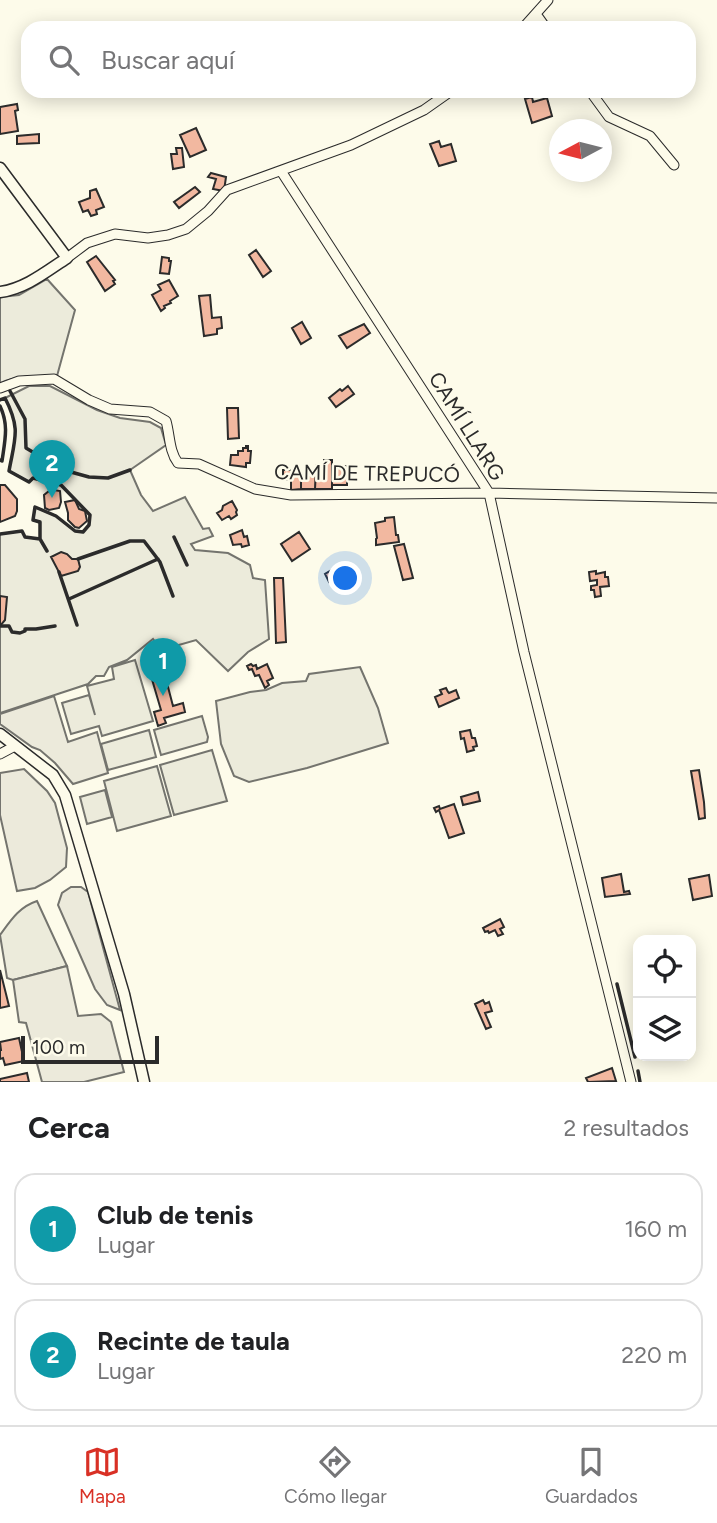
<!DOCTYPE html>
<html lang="es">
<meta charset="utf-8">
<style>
:root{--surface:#fff;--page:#f6f6f6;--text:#202124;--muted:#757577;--line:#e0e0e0;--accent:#d93025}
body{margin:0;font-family:Figtree,sans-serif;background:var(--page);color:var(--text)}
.controls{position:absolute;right:21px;bottom:21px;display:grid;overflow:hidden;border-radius:14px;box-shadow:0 4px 18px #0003}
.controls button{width:63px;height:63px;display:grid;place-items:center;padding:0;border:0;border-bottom:2px solid var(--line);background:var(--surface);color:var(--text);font:35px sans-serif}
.compass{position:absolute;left:549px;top:119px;width:63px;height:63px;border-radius:50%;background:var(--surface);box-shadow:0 4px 18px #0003;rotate:263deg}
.scale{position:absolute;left:21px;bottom:18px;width:138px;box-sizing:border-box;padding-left:7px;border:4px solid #2b2b2b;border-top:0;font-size:19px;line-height:24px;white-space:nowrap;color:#2b2b2b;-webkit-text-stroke:5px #fdfbea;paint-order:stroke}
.you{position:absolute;left:346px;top:579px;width:24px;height:24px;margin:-18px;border:5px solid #fff;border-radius:50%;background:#1a73e8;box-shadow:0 0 0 10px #1a73e833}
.badge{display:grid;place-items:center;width:46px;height:46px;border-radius:50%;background:var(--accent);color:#fff;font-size:23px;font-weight:700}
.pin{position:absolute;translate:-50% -58px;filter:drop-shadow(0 2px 4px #0008)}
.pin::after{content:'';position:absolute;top:37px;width:24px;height:21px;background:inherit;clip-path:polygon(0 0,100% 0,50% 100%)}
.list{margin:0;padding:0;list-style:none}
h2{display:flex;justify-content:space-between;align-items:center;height:91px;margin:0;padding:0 28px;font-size:30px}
h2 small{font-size:23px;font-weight:400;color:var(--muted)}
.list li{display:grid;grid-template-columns:46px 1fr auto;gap:21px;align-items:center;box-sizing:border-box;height:112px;margin:0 14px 14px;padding:0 14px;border:2px solid var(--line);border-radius:21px}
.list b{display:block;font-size:26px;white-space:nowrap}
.list p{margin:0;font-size:23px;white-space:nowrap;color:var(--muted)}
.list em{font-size:23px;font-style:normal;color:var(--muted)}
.icon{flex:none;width:38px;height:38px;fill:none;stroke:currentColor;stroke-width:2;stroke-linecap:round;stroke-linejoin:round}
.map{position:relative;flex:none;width:717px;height:1082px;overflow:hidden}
.search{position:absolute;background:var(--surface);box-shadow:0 4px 18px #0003;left:21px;right:21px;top:21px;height:77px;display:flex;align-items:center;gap:18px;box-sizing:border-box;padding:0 24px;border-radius:21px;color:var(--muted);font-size:26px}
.sheet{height:343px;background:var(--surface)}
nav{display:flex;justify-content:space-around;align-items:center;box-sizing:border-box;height:98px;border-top:2px solid var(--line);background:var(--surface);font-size:19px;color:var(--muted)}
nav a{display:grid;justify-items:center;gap:4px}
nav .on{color:var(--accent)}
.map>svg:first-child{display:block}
</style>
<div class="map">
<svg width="717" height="1082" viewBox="0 0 717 1082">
<rect width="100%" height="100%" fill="#fdfbea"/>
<path fill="#ecebdb" stroke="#74746e" stroke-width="2" d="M47 279 75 310 57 376C37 376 18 375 0 383V297L19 295Z
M29 386H50L97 410 120 418 150 422 161 428 166 445 130 470 141 495 153 511 185 497 203 529 209 528 213 536 191 544 195 550 228 553 250 565 253 578 265 580 269 639 248 652 228 671 196 640 161 650 153 639 127 660 109 667 104 676H96L88 684 0 713V534L22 531 25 537 40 539V523L33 520 35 507 56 516 75 531 83 532 89 525 90 515 61 485 34 478 29 482 9 471C15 438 21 429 5 398Z
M135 660 153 721 102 736 99 726 71 734 62 703 89 695 95 715 87 686 114 679 112 667Z
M360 667 378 708 388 743 307 768 249 782 234 776 221 744 216 701 250 692 266 690 282 683 306 681 309 674Z
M202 716 208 737 207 742 161 755 154 730Z
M149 730 156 757 108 770 101 744Z
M212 750 227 801 174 815 160 765Z
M157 766 171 816 117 831 104 781Z
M105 790 112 817 87 824 80 797Z
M37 901 67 966 13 980 7 978 0 935C11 920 19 907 37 901Z"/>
<path fill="#eceadb" stroke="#74746e" stroke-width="2" d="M54 696 68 742 97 732 108 773 73 784 55 763 40 750 32 747 0 724V714Z
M24 769 47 791 55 803 67 848 66 867 50 880 35 888 17 891 0 815V773Z
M71 887H81L88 892 120 1010 107 1005 95 989 58 905 62 893Z
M67 966 78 1016 101 1014 111 1022 124 1072 84 1082H42L26 1023 19 1022 13 980Z"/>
<path fill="#f2b8a0" stroke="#2b2b2b" stroke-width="2" d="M532 97 533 102 547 98 552 116 532 123 525 99Z
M17 104 18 110 15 111 18 131 0 134V107Z
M196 128 206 150 190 157 180 135Z
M39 134V143L17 144V136Z
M439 141 441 147 451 144 456 161 439 166 430 144Z
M176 148H182L184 167 173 169 171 154H177Z
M211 173 226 177 224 191 213 189 216 179 208 177Z
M195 187 200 192 179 208 174 202Z
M96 189 104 207 96 210 97 214 91 216 88 210 83 212 79 202 90 198V191Z
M256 250 271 271 263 277 249 255Z
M96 256 115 280 113 281 115 284 105 291 87 262Z
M162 257 169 258V261H171L169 274 160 273Z
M169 280 178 296 170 301 171 303 164 306 165 308 161 311 152 295 161 290 158 285Z
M210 295 212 318 221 317 222 328 217 329V334L204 336 199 296Z
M302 322 311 338 301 344 292 328Z
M364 324 370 333 347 348 339 336Z
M348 386 354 394 336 407 329 398 340 389 342 391Z
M227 408H238L239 438 228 439Z
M246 446H248V451H251L250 463H246V467L230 465 231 455H238V451H243V448H246Z
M324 460H332V489H315L316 465H324Z
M332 466H352V472H347V485H332Z
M283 470H294V475H301V489L291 490V480H283Z
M307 470H316L315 489H301V475H307Z
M0 485H5L17 499V511L15 516 0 522Z
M54 490 60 491 61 502 59 508 49 510 45 508 44 495 49 491Z
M75 500 79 509 85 511 87 521 79 528 75 527 68 520V513L65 502Z
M232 501 237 510 236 512 237 515 231 519 229 516 222 520 217 513 222 510 223 506Z
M394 517 396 535H398L399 542 376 545V539L377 538 375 523 385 521V518Z
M242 530 244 537 247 536 249 545 242 547 241 544 233 545 230 535Z
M299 532 310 549 292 561 281 544Z
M404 544 413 578 403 580 394 546Z
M61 552 67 554 72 559H78L80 567 78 571 61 576 51 557Z
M335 568 340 582 335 584 333 580 329 582 325 574Z
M596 571V574L605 572V577H608L609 586 600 587 601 596 595 597 594 590H591V586L597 585V580L590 581 589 572Z
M274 578H283L286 642 276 643Z
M0 596 7 597 5 620 0 626Z
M251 664 253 666 256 665 257 669 267 664 273 678 267 681 269 685 265 688 259 675 255 676 252 669 249 670 247 666Z
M159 674 163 688 168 687 173 706 183 703 185 712 164 718 166 723 158 726 154 712 161 710 151 676Z
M446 688 448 692 449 693 456 690 459 698 439 707 435 697 442 694 440 690Z
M470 730 472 738H475L477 746 473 747 474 750 467 752 464 738 461 739 460 732Z
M699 770 704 802 705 818 699 819 691 771Z
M478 792 480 801 463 805 461 797Z
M454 804 464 833 449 838 439 810 436 812 434 808 439 806 440 809Z
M621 874 624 892 629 891 630 894 605 897 602 878Z
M709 875 712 896 693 900 689 879Z
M500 919 504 927 500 929 503 934 498 936 495 930 489 933 488 931 485 932 483 928Z
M0 970 9 1006 0 1008Z
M483 1000 485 1004 489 1002 492 1011 485 1013 491 1027 486 1029 475 1004Z
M19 1038 24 1061 5 1065 3 1058 0 1059V1050H1L0 1042Z
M612 1068 616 1081 588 1082 586 1078Z
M27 1073 29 1082H0V1079Z"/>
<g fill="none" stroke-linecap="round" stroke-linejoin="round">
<defs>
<path id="minor" d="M536 14 546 28
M523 28 548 0
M590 91 609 117 650 136 674 165
M281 171 489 493 524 652 631 1082
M67 258 87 243 115 234 148 238 168 235 186 229 208 211 227 190 351 145 424 110 451 91
M0 388 19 381 54 379 89 400 110 409 150 412 166 421C170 435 169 451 178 463L199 464 255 489 291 495 489 493 717 498
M0 754 15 746"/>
<path id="tertiary" d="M0 168 67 258C47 271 25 289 0 292
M0 734 53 775 65 795 124 994 144 1082"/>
</defs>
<use href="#minor" stroke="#2b2b2b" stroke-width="11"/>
<use href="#tertiary" stroke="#2b2b2b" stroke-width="13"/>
<use href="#minor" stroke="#fdfbea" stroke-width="9"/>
<use href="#tertiary" stroke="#fdfbea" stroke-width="10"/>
<path stroke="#2b2b2b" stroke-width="3.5" d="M10 391 25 419 26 448 36 454 42 464 89 477 108 478 130 470
M0 400 5 398C21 429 15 438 9 471L29 482 33 478 61 485 90 515 89 525 83 532 75 531 56 516 35 507 33 520 40 522V539L25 537 22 531 0 534
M0 406C9 425 5 440 2 461L0 460
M174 537 187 565
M40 539 47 551
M78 559 130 541H144L160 562 173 596
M59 572 77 625
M69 599 158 559
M1 626H9L12 632 20 633 25 631V629H36L55 626
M617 984 635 1057
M638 1071 640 1082"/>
</g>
<g text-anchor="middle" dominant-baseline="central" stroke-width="5" stroke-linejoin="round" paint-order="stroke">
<g font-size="21" fill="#2b2b2b" stroke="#fdfbea">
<text transform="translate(467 426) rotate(58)">CAMÍ LLARG</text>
<text transform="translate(367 473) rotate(1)">CAMÍ DE TREPUCÓ</text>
</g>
</g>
</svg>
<div class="controls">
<button><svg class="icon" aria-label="locate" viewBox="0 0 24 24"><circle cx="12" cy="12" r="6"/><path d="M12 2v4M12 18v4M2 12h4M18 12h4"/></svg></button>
<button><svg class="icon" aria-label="layers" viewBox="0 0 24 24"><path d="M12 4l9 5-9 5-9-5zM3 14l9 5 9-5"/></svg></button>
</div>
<svg class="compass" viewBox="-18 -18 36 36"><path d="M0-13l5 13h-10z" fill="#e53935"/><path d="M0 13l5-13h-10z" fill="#757577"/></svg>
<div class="scale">100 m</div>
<div class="you"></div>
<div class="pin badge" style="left:163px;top:696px;background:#0f9aa8">1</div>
<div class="pin badge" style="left:52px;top:498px;background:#0f9aa8">2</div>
<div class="search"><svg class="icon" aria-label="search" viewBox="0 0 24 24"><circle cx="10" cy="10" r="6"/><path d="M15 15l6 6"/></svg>Buscar aquí</div>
</div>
<section class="sheet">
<h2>Cerca<small>2 resultados</small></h2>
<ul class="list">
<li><span class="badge" style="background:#0f9aa8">1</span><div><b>Club de tenis</b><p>Lugar</p></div><em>160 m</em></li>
<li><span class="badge" style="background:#0f9aa8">2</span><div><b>Recinte de taula</b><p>Lugar</p></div><em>220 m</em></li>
</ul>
</section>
<nav>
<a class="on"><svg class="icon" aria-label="map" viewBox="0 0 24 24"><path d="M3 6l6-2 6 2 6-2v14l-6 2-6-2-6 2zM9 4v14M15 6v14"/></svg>Mapa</a>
<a><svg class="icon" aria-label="directions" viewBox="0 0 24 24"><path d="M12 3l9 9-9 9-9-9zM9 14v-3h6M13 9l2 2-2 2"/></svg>Cómo llegar</a>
<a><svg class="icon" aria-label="saved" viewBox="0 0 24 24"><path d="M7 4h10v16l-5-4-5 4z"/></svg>Guardados</a>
</nav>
